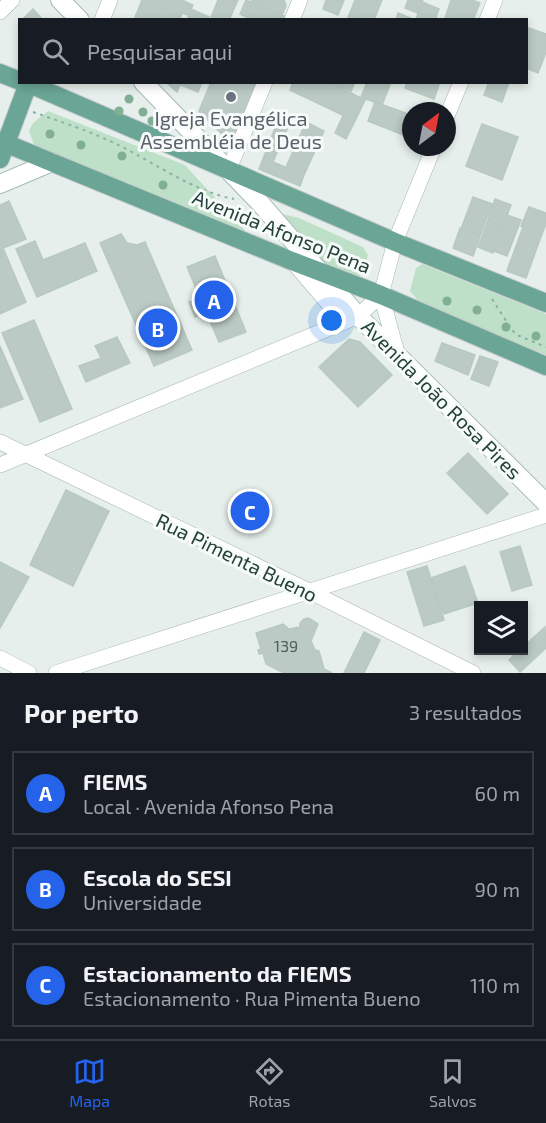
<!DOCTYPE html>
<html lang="pt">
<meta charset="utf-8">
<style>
:root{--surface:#171b24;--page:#20242c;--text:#f1f3f6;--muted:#9ea1a6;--line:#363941;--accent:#2563eb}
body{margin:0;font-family:"Exo 2",sans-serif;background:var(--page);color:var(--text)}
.controls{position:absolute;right:18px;bottom:18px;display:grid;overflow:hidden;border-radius:0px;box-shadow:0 3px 9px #0003}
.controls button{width:54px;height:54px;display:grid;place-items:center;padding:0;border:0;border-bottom:2px solid var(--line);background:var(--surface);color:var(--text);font:30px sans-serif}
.compass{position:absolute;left:402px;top:102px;width:54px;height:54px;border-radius:50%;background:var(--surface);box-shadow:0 3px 9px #0003;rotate:32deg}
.you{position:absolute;left:332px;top:321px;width:21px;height:21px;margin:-15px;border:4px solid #fff;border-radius:50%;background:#1a73e8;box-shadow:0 0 0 9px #1a73e833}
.badge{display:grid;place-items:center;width:39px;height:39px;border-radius:50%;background:var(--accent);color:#fff;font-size:20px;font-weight:700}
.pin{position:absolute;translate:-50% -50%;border:3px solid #fff;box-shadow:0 2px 6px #0006}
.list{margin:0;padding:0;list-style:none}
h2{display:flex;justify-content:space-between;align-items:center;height:78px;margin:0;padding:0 24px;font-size:26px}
h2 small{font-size:20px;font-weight:400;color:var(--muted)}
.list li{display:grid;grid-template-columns:39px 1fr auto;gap:18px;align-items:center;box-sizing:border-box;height:84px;margin:0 12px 12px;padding:0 12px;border:2px solid var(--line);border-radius:0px}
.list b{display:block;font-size:22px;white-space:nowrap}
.list p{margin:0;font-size:20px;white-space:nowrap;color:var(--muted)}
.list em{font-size:20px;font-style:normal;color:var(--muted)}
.icon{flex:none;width:33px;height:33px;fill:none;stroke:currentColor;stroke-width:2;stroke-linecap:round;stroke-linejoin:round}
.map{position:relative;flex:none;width:546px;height:673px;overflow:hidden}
.search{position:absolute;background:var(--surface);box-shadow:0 3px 9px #0003;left:18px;right:18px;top:18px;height:66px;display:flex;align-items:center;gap:15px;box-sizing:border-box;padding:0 21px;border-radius:0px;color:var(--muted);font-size:22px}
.sheet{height:366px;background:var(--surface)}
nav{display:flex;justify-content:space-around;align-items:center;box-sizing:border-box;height:84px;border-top:2px solid var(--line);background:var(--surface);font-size:16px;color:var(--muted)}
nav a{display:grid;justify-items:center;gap:3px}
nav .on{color:var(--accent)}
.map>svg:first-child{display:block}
</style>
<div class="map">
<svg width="546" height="673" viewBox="0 0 546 673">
<rect width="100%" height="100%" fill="#e6efeb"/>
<path fill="#bfe0c8" d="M48 111 185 165 250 236 38 151 33 142 29 131 33 123Z
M278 213 299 218 363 247 368 255 363 274 357 277 325 264Z
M422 264 546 314V355L421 304 410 291 416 268Z"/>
<path fill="#bbcac4" stroke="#b8c9c2" stroke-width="1.5" d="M142 0H167L159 20H134Z
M167 0H182L193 5 188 15 182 13 180 20 174 18 173 20H159Z
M218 0H238L229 20H210Z
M246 0 284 16 282 20H253L240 14Z
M252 0H284L286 6 282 15 251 2Z
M326 0H344L338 15 323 9Z
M355 0H382L374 20H347Z
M408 0H423L418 13 405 8Z
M451 0H472L480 3 473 20H450L445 18Z
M422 2 439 9 435 20 416 19Z
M33 9 43 20H22Z
M191 9 209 17 208 20H187Z
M398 13 415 20H396Z
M526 27 546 34V52L538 73 526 68Z
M166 82H181L177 92Z
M182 82H202L198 92 181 85Z
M211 82H263L238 137 230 138 223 135 199 111Z
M293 82H329L365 100 355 121 290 90Z
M332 82H355L351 91Z
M367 82H391L382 105 361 97Z
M407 82H440L434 99 405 88Z
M489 82H509L502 102 484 95Z
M375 102 411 115V138L368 121Z
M343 116 355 121 346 139 335 133Z
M306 122 324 131 304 175 286 167Z
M277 123 288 127 273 162 304 175 300 186 259 169Z
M482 124 518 137 502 180 466 166Z
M473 197 492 204 480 236 461 229Z
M495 199 511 205 503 226 488 220Z
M9 201 26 239 3 248 26 302 0 314V205Z
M529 207 546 213V224L542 234 521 226Z
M507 215 521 220 514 238 500 233Z
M488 220 503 226 493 253 478 247Z
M523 227 542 234 526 278 507 271Z
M460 228 480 236 473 256 453 248Z
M500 233 514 238 507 256 494 251Z
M121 234 127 243 137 245 145 242 192 350 154 366 100 243Z
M35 241 43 260 85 243 97 271 37 297 16 249Z
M215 256 246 332 219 342 206 312 195 317 189 302 200 298 187 267Z
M34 320 72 409 40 422 2 333Z
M117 337 130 363 86 382 79 366 101 358 95 346Z
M349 339 360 342 392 375 358 407 319 367Z
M442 343 475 355 468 375 435 361Z
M0 346 23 399 0 408Z
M480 356 498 362 489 386 471 379Z
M468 453 508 494 487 514 447 473Z
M66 490 109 511 73 586 30 565Z
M520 546 532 585 512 591 500 552Z
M0 562 29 577 0 628Z
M427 566 444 620 424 626 407 572Z
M465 566 478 603 444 614 431 578Z
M309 618 318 624 311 641 315 650 319 651 324 669 332 673H284L266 664 263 653 259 654 258 650 261 649 256 633 283 624 289 629 300 627V623L304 619Z
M545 627 546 648 520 672 509 660 519 650H524V646Z
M364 632 380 640 364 673H344Z"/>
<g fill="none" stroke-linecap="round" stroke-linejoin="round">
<defs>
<path id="street" d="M0 12 12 0
M102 20 110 0
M292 20 300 0
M487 20 495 0
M447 116 461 82
M229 169 265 82
M292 261 344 322
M398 356 381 295 395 242 434 147
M0 442 309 591 473 673
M0 465 344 322 358 316 381 295
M0 658 29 673
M56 673 546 515"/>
<path id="secondary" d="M60 0 80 20
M143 82 261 204 358 316 546 503
M0 184 52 162"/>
<path id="primary" d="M0 73 20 81
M25 82 395 242 546 303
M0 141 292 261 381 295 546 366
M0 159 28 84"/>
</defs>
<use href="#street" stroke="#a8b8b2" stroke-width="16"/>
<use href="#secondary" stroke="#a4bbb3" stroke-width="20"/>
<use href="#primary" stroke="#c2cac8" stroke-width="20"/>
<path stroke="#86b3a5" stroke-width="2" stroke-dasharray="3 4.5" stroke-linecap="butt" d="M33 112C61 122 90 131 116 144 154 162 192 191 234 199
M492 299 512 330 517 335 546 347"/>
<use href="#street" stroke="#fff" stroke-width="15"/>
<use href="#secondary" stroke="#fff" stroke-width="18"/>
<use href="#primary" stroke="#6aa596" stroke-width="18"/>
</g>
<g fill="#80af93">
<circle cx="129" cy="99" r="4.5"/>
<circle cx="119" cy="111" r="4.5"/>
<circle cx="143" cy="112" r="4.5"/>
<circle cx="152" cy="121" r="4.5"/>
<circle cx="50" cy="134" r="4.5"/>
<circle cx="81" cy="145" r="4.5"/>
<circle cx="122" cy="156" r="4.5"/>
<circle cx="163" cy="185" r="4.5"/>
<circle cx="222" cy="208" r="4.5"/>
<circle cx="358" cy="262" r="4.5"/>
<circle cx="447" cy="301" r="4.5"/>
<circle cx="477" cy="310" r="4.5"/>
<circle cx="506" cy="327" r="4.5"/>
<circle cx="536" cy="336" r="4.5"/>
</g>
<circle fill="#6b7280" stroke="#f7fbf9" stroke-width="2" cx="231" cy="97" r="6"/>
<g text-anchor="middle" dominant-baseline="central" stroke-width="6" stroke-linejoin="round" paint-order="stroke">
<g font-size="16" fill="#4a645c">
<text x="286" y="645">139</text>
</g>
<g font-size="20" fill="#5b616d" stroke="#f7fbf9">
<text x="231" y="118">Igreja Evangélica<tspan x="231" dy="23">Assembléia de Deus</tspan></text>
</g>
<g font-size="20" fill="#24423a" stroke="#f7fbf9">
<text transform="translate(282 231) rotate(22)">Avenida Afonso Pena</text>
<text transform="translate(442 399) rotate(45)">Avenida João Rosa Pires</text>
<text transform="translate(237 557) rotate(26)">Rua Pimenta Bueno</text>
</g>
</g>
</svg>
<div class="controls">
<button><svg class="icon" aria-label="layers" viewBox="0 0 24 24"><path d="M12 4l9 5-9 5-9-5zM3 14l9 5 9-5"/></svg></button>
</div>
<svg class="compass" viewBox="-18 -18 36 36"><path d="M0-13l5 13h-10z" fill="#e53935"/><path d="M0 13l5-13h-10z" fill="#9ea1a6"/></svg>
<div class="you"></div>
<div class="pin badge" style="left:214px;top:300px">A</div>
<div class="pin badge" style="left:158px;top:328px">B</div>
<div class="pin badge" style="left:250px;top:511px">C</div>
<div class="search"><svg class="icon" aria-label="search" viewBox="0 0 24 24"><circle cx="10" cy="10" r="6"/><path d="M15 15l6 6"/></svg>Pesquisar aqui</div>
</div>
<section class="sheet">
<h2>Por perto<small>3 resultados</small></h2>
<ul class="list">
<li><span class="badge">A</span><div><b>FIEMS</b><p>Local · Avenida Afonso Pena</p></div><em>60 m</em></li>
<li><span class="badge">B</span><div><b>Escola do SESI</b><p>Universidade</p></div><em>90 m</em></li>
<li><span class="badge">C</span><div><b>Estacionamento da FIEMS</b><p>Estacionamento · Rua Pimenta Bueno</p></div><em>110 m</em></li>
</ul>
</section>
<nav>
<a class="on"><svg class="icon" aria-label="map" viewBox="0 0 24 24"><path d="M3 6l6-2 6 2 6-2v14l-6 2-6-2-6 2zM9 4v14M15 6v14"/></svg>Mapa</a>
<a><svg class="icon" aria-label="directions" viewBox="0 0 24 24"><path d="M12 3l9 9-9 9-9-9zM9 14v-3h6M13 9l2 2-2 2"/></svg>Rotas</a>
<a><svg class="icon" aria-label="saved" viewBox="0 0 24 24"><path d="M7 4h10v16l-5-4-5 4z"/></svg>Salvos</a>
</nav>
